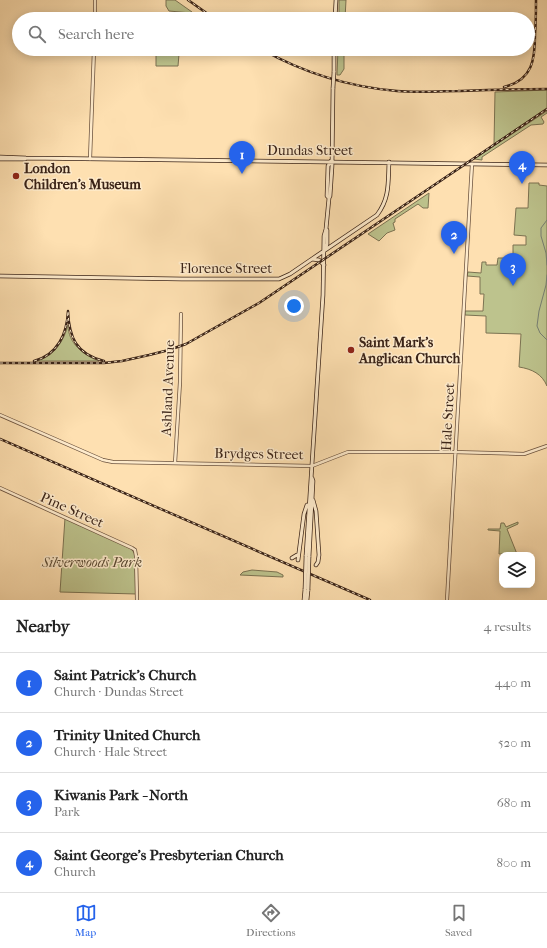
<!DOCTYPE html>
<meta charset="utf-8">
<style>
:root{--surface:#fff;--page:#f6f6f6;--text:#222;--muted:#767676;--line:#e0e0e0;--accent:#2563eb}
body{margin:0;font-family:"IM FELL French Canon",serif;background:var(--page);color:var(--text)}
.controls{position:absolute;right:12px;bottom:12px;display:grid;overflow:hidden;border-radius:8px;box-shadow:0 2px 10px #0003}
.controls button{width:36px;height:36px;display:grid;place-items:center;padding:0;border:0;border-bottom:1px solid var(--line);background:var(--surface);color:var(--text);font:20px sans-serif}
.you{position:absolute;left:294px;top:306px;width:14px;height:14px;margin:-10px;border:3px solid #fff;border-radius:50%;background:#1a73e8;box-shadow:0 0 0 6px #1a73e833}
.badge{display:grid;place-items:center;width:26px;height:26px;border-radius:50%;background:var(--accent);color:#fff;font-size:13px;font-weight:700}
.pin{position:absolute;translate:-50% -33px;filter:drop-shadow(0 1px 2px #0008)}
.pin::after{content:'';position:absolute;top:21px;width:14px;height:12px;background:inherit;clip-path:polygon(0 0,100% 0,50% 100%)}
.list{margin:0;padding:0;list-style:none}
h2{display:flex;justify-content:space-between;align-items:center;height:52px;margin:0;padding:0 16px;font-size:17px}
h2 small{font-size:13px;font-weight:400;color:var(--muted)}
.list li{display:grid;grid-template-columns:26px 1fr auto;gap:12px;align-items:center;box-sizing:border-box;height:60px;padding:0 16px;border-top:1px solid var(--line)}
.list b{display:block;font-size:15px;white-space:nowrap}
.list p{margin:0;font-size:13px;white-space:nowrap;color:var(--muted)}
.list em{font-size:13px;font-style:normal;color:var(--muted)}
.icon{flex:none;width:22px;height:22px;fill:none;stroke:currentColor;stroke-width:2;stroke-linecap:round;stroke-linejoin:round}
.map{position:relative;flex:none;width:547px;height:600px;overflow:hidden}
.search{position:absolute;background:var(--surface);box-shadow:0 2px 10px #0003;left:12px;right:12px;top:12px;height:44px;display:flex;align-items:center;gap:10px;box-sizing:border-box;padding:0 14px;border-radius:22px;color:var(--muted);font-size:15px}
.sheet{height:292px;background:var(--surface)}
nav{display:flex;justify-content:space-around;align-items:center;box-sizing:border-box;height:56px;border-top:1px solid var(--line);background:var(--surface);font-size:11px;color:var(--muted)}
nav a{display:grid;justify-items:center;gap:2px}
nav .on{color:var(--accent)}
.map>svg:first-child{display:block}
</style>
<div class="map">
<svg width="547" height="600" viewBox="0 0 547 600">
<rect width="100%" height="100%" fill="#fee0b1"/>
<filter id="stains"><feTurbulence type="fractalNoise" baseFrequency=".005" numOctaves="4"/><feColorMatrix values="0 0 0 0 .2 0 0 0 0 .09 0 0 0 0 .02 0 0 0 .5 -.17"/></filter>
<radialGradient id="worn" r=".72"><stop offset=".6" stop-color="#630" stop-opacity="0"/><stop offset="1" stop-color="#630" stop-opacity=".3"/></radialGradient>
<path fill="#bdc38d" stroke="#7c7352" d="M166 0H175L192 12 191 13 169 11 166 6Z
M339 0H346L345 19H339Z
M338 49H344V69L340 75H337Z
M156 54H179L178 66H156Z
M547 90V108L494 144 495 92Z
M547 111V113L541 117 544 122 543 124 531 125 482 157V160L474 159Z
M529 183H539V185L547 186V386C542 374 532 369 519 367L521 334 486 333V316L465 315V311H483L484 294H480V277L467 276 468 272 481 273 482 262H486V265H497L498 258H510L513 256V245H526V236L514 235 516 208H528Z
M429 193 428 208H423L418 204 395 219V222L393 223 395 230 387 233 379 241 368 234Z
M68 325C68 343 83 355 99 361H37C54 356 64 341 68 325Z
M65 518 131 548 136 556 137 594 60 592Z
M518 522V524L507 529 517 554H499L500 531 488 530V529H500L501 523H504L506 527Z
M252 570 277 572 283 575V577L240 575 243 572Z"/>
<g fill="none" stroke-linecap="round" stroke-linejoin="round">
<path stroke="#777f73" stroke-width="1" d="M547 220 541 228V236L546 253 547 265
M547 275 546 285 539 311 537 326 540 333 547 340"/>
<defs>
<path id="tertiary" d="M95 19V0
M90 159 94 49
M0 415 103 460 113 462 312 466 348 452H453L524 454 547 446
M175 463 180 382 181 314
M0 488 132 548 135 550 136 556 137 600
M447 600 472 164"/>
<path id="secondary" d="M335 19 336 0
M334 72V49
M0 157 26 158 547 165
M0 159H25V158
M329 198 327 196 328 166 331 161
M325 250 327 244V230
M312 259 319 260 324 265
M0 276 182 279H279L290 274 312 259 377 215C390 198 388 182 389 162
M313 500 316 511 319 555 318 562 316 565
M306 556 323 295 324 236 326 229 329 198 330 196 332 166 333 88
M309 557 313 481 312 478
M292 558 297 555
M298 560 304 514 307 505
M304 600 305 589
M307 600 308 590"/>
</defs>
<use href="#tertiary" stroke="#6b523e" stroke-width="4"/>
<use href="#secondary" stroke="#3a2317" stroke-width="4.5"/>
<use href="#tertiary" stroke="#feebcc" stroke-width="2.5"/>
<use href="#secondary" stroke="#feebcc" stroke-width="3"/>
<defs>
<path id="rail" d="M188 0 215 19
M261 49C302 72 350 87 397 91 417 93 438 91 458 91 488 90 517 89 547 89
M504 87C533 80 535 59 535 34 536 23 536 11 536 0
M34 361C58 355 67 333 68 311 69 337 76 354 104 361
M0 363H104L122 361 149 355 169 350 186 344 259 303 547 109
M0 439 370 600"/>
</defs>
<use href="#rail" stroke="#3a2317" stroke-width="2.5"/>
<use href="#rail" stroke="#feebcc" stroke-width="1" stroke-dasharray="3" stroke-linecap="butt"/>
<defs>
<path id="secondary-bridge" d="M333 88 334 72
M305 589 306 556
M308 590 309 557"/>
</defs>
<use href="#secondary-bridge" stroke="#3a2317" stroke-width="4.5" stroke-linecap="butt"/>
<use href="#secondary-bridge" stroke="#feebcc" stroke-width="3"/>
</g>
<g fill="#8f2418" stroke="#feebcc" stroke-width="1.5">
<circle cx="16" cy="176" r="4"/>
<circle cx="351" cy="350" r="4"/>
</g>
<g text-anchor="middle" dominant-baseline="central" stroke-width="3" stroke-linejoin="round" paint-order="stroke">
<g font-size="14" fill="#3a2317" stroke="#feebcc">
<text x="310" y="150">Dundas Street</text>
<text x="226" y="268">Florence Street</text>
<text transform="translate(168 388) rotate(-88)">Ashland Avenue</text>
<text transform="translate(448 417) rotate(-87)">Hale Street</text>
<text transform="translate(259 454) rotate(1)">Brydges Street</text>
<text transform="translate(72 510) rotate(24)">Pine Street</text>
</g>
<g font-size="14" font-weight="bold" fill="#3a2317" stroke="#feebcc" text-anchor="start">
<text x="24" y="168">London<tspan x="24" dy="16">Children's Museum</tspan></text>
<text x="359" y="342">Saint Mark's<tspan x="359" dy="16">Anglican Church</tspan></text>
</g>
<g font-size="14" font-style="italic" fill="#5b4b34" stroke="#feebcc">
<text x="92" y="562">Silverwoods Park</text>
</g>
</g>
<rect width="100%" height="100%" filter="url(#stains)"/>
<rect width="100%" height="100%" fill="url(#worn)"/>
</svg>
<div class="controls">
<button><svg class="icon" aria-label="layers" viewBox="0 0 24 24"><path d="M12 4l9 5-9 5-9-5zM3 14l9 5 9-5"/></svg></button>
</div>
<div class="you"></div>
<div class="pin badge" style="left:242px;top:174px">1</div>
<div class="pin badge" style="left:454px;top:254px">2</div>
<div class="pin badge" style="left:513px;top:286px">3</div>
<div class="pin badge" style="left:522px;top:184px">4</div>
<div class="search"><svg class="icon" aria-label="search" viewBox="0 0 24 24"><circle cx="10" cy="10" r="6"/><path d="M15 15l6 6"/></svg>Search here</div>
</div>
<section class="sheet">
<h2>Nearby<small>4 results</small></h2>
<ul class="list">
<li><span class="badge">1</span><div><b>Saint Patrick's Church</b><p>Church · Dundas Street</p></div><em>440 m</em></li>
<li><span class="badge">2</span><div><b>Trinity United Church</b><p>Church · Hale Street</p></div><em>520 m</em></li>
<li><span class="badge">3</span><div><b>Kiwanis Park - North</b><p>Park</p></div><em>680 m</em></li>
<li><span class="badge">4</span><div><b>Saint George's Presbyterian Church</b><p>Church</p></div><em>800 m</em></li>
</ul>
</section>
<nav>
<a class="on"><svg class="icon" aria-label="map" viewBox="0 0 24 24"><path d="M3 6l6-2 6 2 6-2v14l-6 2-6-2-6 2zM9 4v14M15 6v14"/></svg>Map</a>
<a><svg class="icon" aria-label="directions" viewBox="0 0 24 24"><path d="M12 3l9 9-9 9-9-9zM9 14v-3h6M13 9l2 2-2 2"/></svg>Directions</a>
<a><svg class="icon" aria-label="saved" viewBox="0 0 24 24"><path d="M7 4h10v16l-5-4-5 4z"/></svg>Saved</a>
</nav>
